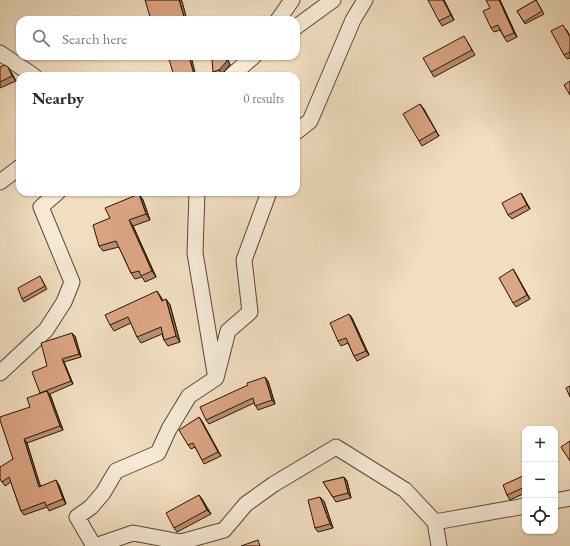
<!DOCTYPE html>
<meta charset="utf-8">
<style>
:root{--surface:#fff;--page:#f2f2f3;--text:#2b2b33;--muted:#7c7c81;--line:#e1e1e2}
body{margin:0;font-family:"EB Garamond",serif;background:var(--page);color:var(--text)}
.controls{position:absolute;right:12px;bottom:12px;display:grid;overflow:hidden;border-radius:8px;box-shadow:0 1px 3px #0004}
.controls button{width:36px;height:36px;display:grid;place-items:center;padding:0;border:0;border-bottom:1px solid var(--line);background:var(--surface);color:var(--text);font:20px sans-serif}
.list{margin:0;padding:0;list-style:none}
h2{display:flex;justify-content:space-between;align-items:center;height:52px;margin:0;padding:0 16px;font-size:17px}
h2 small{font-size:13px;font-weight:400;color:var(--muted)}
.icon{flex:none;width:22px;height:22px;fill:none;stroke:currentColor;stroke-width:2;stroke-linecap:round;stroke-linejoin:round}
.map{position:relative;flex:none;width:570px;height:546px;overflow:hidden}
.search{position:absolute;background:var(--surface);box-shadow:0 1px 3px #0004;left:16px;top:16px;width:284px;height:44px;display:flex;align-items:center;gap:10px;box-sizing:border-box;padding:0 14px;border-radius:12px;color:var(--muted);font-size:15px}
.panel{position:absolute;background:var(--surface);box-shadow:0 1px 3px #0004;left:16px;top:72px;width:284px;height:124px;border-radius:12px}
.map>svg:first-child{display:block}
</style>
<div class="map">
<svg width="570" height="546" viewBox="0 0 570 546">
<rect width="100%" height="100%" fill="#f1dec1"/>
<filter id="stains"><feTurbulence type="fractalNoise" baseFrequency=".005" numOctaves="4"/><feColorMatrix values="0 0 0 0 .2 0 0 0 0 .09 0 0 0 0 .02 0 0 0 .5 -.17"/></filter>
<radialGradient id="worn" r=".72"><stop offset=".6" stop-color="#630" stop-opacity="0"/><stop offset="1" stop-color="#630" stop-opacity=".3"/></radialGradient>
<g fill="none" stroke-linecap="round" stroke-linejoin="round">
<defs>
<path id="minor" d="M278 20 292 0
M296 27 333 0
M0 53 34 76
M231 76 254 56
M296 132 310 121 353 20 365 0
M0 182 20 167
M197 192 195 253 215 373
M0 373 46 330 64 302 72 282 41 207 58 192
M555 501 570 498
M435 522 525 506
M94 546 77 517 91 507 103 493 116 471 158 453 169 429 189 396 216 378 228 331 250 312 244 260 269 192
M95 546 133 533 181 542 224 530 246 504 274 484 336 447 405 490 435 522 439 546"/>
</defs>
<use href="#minor" stroke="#594830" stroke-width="17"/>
<use href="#minor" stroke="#f6ead7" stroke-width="15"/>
</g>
<path fill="#bd8e71" stroke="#261600" d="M444 0 454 20 442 26 439 21Z
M500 0 517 37 507 42 504 37 500 30 494 32 491 28 490 8Z
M536 0 544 14 525 24 517 11Z
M566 29 570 36V58L567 59 564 55Z
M467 41 475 55 434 77 431 72Z
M225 56 228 60 230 65 222 74 216 76 213 72Z
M0 67 11 72 16 81 0 88Z
M420 104 439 136 422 146 419 141Z
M521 193 524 198 530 209 512 219 508 215Z
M139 194 143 200 150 220 133 226 156 277 145 282 142 277 135 279 131 273 119 247 103 251 99 246 110 218Z
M513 269 530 299 516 307 513 303Z
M41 278 47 289 24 302 22 299Z
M161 297 163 301 166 299 170 305 180 342 168 346 164 340 162 334 141 343 137 337 131 323 114 331 110 325Z
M349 314 352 318 369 355 357 361 354 356 348 343 341 346 338 341Z
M75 336 81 357 64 362 73 384 50 394 63 430 27 443 40 486 59 485 66 504 49 511 47 507 24 515 21 511 11 482 5 486 0 479 13 459 30 407 40 393 47 366Z
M268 381 275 404 258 410 254 403 209 424 206 420Z
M199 417 221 456 204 464 202 460 195 447 191 449 188 445Z
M525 475V493L510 500 507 495Z
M344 477 347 481 351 498 336 502 323 482Z
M320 497 324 501 333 528 318 532 315 528Z
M202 499 211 514 177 532 174 528Z"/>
<path fill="#9a745c" stroke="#261600" d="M179 0H181L182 1 187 20H185Z
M443 0H444L454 20 451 15Z
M499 0H500L517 37 514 33Z
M189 56H191L196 76H195L194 75Z
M225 56 228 60 230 65 222 74 219 70Z
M8 67 11 72 16 81 12 76Z
M420 104 424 109 439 136 436 131Z
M521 193 524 198 530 209 527 205Z
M139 194 143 200 150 220 146 214Z
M129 220 133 226 156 277 152 271Z
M513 269 516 274 530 299 527 295Z
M157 291 161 297 166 307 162 301Z
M166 299 170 305 180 342 176 336Z
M349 314 352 318 369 355 366 351Z
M72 333 75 336 81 357 79 354Z
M62 359 64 362 73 384 71 381Z
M265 377 268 381 275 404 272 400Z
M47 391 50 395 63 430 60 426Z
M199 417 202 421 221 456 218 452Z
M24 439 27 443 42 491 39 487Z
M344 477 347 481 351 498 348 493Z
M56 480 59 485 66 504 63 499Z
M199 495 202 499 211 514 207 510Z
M320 497 324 501 333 528 330 524Z"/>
<path fill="#dca583" stroke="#261600" d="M145 0H179L185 20H151Z
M428 0H443L451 15 439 21Z
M486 0H499L514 33 504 37 498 25 491 28 483 11 490 8Z
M536 0 542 11 524 22 517 11Z
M563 25 570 37V52L564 55 551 31Z
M464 36 472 50 431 72 423 58Z
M168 56H189L194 75 189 76H174Z
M222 56H225L227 61 219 70 213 72 212 60Z
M5 65 8 67 12 76 0 82V67Z
M119 73 121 76H114Z
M570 81V95L564 85Z
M420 104 436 131 419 141 403 114Z
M521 193 527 205 508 215 502 203Z
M139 194 146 214 129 220 152 271 141 276 139 271 131 273 116 241 99 246 93 225 110 218 105 208Z
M513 269 527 295 513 303 499 278Z
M40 276 45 286 22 299 18 288Z
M157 291 162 301 166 299 176 336 164 340 161 327 137 337 128 317 110 325 105 315Z
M349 314 366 351 354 356 346 338 338 341 330 323Z
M72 333 79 354 62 359 71 381 40 393 32 372 47 366 41 343Z
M265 377 272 400 255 406 253 398 206 420 200 407 248 385 247 383Z
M570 386V397L566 388Z
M47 391 60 426 24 439 39 487 56 480 63 499 46 506 45 502 21 511 9 477 2 482 0 479V467L13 459 0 420V417L30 407 27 398Z
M199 417 218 452 202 460 193 443 188 445 179 430Z
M570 441V461L561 447Z
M525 475V487L507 495 503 485Z
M344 477 348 493 333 497 323 482Z
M199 495 207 510 174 528 166 513Z
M320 497 330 524 315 528 308 500Z
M258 540 260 546H241Z"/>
<rect width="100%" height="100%" filter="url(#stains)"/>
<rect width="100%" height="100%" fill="url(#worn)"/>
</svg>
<div class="controls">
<button>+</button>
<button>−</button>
<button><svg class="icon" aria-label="locate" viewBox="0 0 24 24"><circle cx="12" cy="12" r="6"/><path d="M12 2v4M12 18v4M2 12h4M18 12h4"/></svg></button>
</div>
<div class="search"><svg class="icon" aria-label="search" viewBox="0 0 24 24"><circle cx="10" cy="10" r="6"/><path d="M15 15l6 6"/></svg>Search here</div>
<section class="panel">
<h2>Nearby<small>0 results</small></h2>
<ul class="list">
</ul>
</section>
</div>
